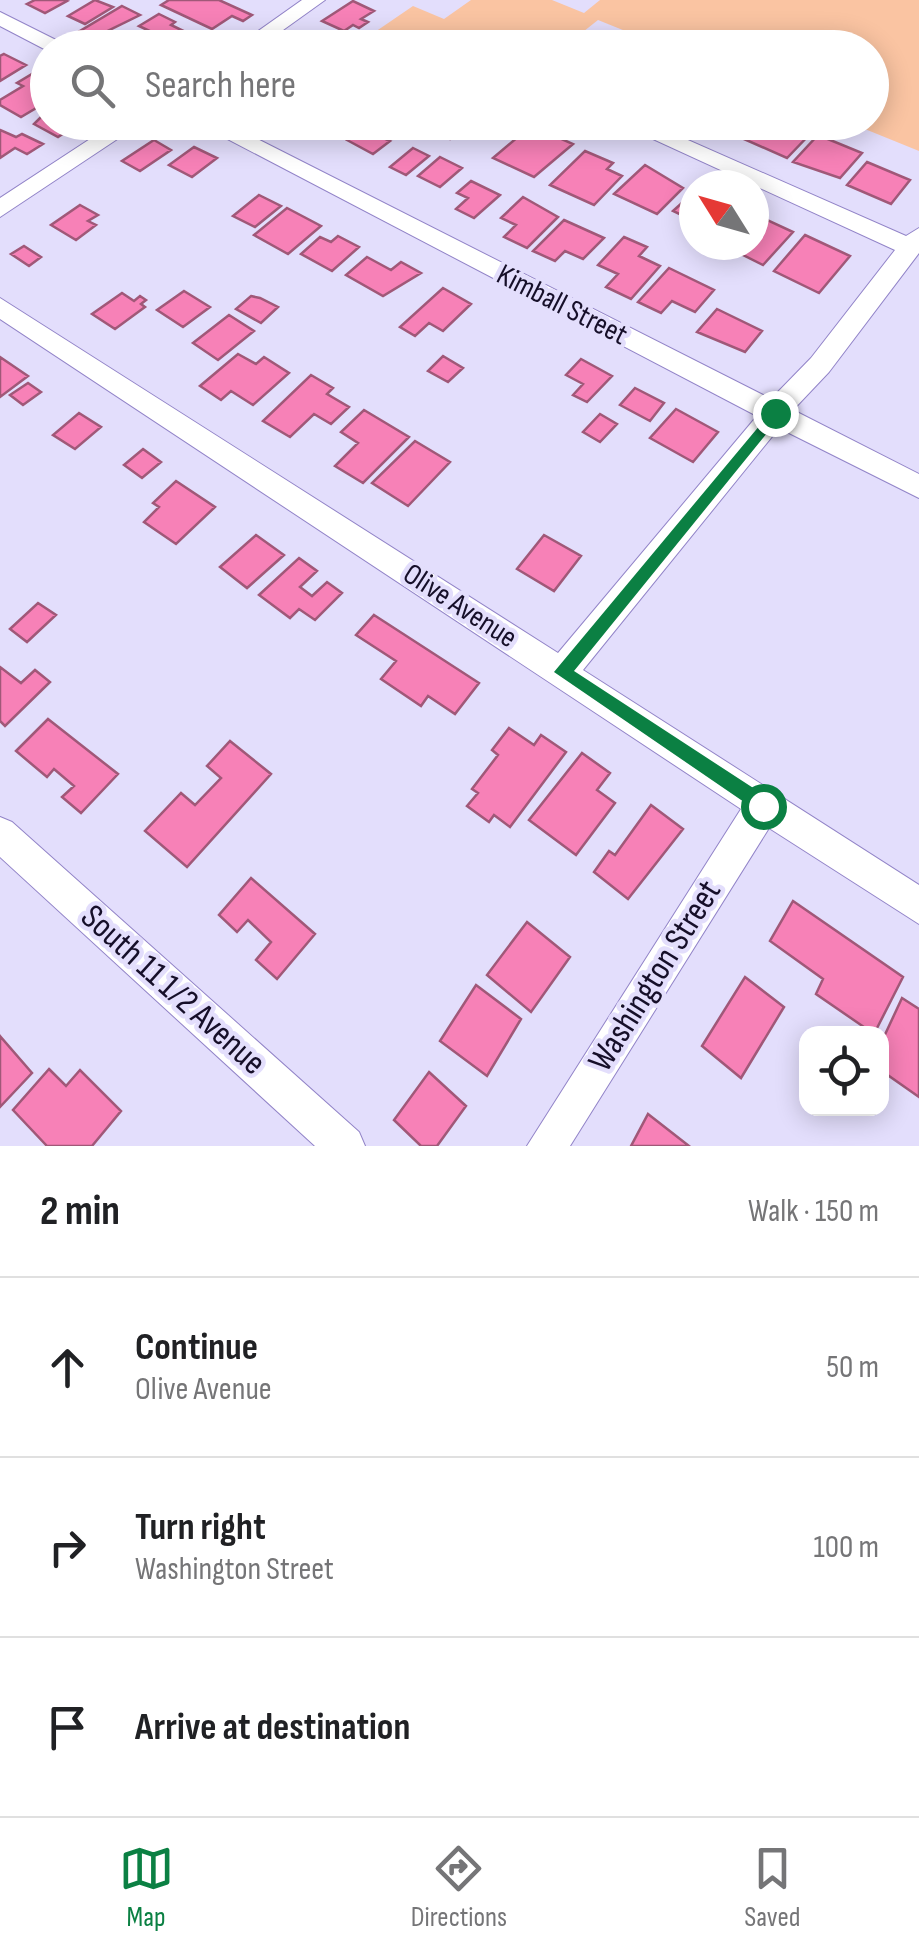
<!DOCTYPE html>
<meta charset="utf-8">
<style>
:root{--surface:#fff;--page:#f2f2f2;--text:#202124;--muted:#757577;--line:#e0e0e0;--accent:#0b8043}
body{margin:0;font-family:"Sofia Sans Condensed",sans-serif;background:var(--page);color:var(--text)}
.controls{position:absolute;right:30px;bottom:30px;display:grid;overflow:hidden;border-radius:20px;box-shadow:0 5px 25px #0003}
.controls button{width:90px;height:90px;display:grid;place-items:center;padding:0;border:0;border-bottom:2px solid var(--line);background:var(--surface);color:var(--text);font:50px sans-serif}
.compass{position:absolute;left:679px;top:170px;width:90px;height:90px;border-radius:50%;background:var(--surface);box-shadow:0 5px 25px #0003;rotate:307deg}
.stop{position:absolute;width:30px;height:30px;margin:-22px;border:8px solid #0b8043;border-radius:50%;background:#fff}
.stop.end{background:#0b8043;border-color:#fff;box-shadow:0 2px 10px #0008}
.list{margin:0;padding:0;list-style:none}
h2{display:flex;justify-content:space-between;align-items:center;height:130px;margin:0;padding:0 40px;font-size:42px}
h2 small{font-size:32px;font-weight:400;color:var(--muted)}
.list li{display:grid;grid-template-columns:65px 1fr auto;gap:30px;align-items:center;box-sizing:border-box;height:180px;padding:0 40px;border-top:2px solid var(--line)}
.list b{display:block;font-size:38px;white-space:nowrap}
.list p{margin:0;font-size:32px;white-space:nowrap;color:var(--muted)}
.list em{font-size:32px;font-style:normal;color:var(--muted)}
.icon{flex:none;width:55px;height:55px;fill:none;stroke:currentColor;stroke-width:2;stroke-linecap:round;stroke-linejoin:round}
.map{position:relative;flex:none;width:919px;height:1146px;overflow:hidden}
.search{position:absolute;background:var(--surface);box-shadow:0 5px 25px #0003;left:30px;right:30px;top:30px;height:110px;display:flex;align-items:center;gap:25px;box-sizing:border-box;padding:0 35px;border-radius:55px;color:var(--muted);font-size:38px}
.sheet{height:670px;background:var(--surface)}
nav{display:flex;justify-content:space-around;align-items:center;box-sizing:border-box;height:140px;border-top:2px solid var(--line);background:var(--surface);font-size:28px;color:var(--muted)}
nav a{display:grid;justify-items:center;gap:5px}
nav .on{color:var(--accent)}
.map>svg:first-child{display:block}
</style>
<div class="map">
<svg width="919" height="1146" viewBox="0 0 919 1146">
<rect width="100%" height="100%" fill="#e3defc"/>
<path fill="#fac4a2" d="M471 0H552L584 13 600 0H919V151L850 123 872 122V48L665 47 598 20 564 47H353L413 6 444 19Z"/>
<path fill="#f781b7" stroke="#a05878" stroke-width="2.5" d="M35 0H64L67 1 45 13 27 4Z
M95 0 113 7 85 24 68 16Z
M169 0H219L252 15 243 21 232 16 212 29 161 5Z
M353 1 374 11 361 19 368 22 359 28 353 25 344 31 322 21Z
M122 6 140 15 93 38 80 31Z
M159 14 175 22 171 25 200 39 187 48H174L150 36 154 33 139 26Z
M300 37 315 44 326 37 342 44 284 47Z
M4 54 26 65 0 81V56Z
M37 71 48 77 36 86 48 92V101L21 117 0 105V100L23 86 17 83Z
M48 110V122H81L58 137 34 124Z
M319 122H353L336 136 315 126Z
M364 122H379L391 132 383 138 390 141 373 154 347 140Z
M445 122H470L450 139 434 131Z
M698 122H749L737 135Z
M761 122H785L811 133 787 158 744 139Z
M0 130 16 137 22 134 43 144 27 154 15 148 0 158Z
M526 130 541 136 546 132 573 144 534 177 493 158Z
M818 135 862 153 840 178 793 162Z
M154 140 171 150 140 171 122 161Z
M194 147 217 158 192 177 169 165Z
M413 148 429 156 406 175 390 167Z
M585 151 613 163 607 169 622 176 594 205 550 185Z
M440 157 462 168 440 187 418 176Z
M867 162 910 180 891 204 847 185Z
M645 165 683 188 657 214 614 194Z
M471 181 500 195 474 218 456 209 468 198 457 193Z
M694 192V221L673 211Z
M259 195 281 206 255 227 233 216Z
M523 197 558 217 527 248 504 237 516 225 501 218Z
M80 205 98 215 88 221 96 225 76 240 51 225Z
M287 208 321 226 288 254 254 235Z
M754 214 793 232 763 265 723 245H754Z
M564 220 604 238 583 259 565 251 555 261 533 251Z
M805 235 850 256 819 293 774 271Z
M338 236 359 247 332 271 301 254 320 237 331 242Z
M624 237 647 247 639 256 660 266 631 299 606 287 618 274 598 265Z
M24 246 41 257 29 266 11 254Z
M367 257 391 270 401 262 421 273 383 296 346 275Z
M669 268 714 290 695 312 672 301 661 313 638 302Z
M443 288 471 304 443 331 429 323 415 336 400 327Z
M184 291 210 307 183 327 157 310Z
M122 293 134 301 140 296 146 300 141 304 145 307 115 329 92 314Z
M251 296 260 298 278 307 261 323 236 309Z
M717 309 762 331 745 352 697 332Z
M229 315 254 331 218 360 193 343Z
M238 354 256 364 264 357 289 373 253 405 231 391 221 400 200 386Z
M443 356 463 368 448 382 428 371Z
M0 357 28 376 0 397Z
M581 359 612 376 587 402 573 395 583 384 566 375Z
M311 375 333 388 327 394 349 407 331 424 314 414 290 437 263 421Z
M28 383 41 392 23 405 10 395Z
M635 388 664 403 650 421 620 405Z
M676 409 718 432 693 462 650 438Z
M364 410 409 437 363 483 335 466 358 443 341 432Z
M79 413 101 427 75 449 53 435Z
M600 414 617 424 600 442 583 432Z
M415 441 450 462 408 506 372 483Z
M143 449 161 462 142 478 124 465Z
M176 481 215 507 176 544 144 522 159 507 153 503Z
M256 535 284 555 247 588 220 567Z
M544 535 581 556 554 591 517 569Z
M299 558 317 571 300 587 312 596 327 582 342 593 315 620 299 609 290 618 259 595Z
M38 603 56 615 27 642 10 629Z
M374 615 479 683 455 714 428 696 421 706 381 679 396 661 356 635Z
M0 667 21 683 35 670 50 682 5 726 0 721Z
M48 719 118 774 81 813 62 797 74 786 54 769 47 777 16 751Z
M509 728 534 745 541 735 566 752 510 827 494 815 489 822 467 806 478 793 472 789 498 755 492 750Z
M230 741 271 774 187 867 145 831 181 793 195 805 221 778 207 766Z
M582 753 610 773 597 790 615 803 576 855 529 820Z
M651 805 683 829 628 899 594 872 609 851 615 855Z
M251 878 315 934 277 979 256 960 271 942 248 920 237 932 219 915Z
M793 901 903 977 874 1034 816 994 823 979 770 941Z
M527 922 570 957 531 1012 487 975Z
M745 977 784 1007 741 1078 702 1046Z
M476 985 521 1019 487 1076 440 1041Z
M902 998 919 1009V1097L882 1071V1041Z
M0 1036 32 1073 0 1107Z
M49 1069 66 1086 80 1070 121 1111 92 1146H47L13 1110Z
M429 1072 466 1106 437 1146H421L394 1120Z
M648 1114 689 1146H631Z"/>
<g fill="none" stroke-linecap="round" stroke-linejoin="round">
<defs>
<path id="street" d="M302 0H325L258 48H234Z
M0 12 64 44 67 48H48V51L0 26Z
M116 122H143L0 217V198Z
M195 122H224L771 399 811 358 895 250 616 122H647L906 236 919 228V253L829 372 793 410 919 474V498L779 428 583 670 919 885V924L769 828 570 1146H527L741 809 0 319V298L558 653 757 416Z
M0 817 12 822 359 1132 365 1146H315L0 857Z"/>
</defs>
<use href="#street" stroke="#9284c8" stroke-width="2"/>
<use href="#street" fill="#fff" fill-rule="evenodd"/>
</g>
<path fill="#0b8043" d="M775 407 782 413 780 417 574 671 770 799 772 806 763 815 554 672Z"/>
<g text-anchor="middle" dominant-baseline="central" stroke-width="9" stroke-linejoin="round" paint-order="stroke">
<g font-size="30" fill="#160f29" stroke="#e3defc">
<text transform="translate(562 305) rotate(27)">Kimball Street</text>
<text transform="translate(460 606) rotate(33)">Olive Avenue</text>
</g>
<g font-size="35" fill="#160f29" stroke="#e3defc">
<text transform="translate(655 976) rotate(-58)">Washington Street</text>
<text transform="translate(173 990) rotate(42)">South 11 1/2 Avenue</text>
</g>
</g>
</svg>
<div class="controls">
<button><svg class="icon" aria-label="locate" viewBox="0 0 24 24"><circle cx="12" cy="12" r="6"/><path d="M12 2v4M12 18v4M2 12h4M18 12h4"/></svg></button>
</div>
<svg class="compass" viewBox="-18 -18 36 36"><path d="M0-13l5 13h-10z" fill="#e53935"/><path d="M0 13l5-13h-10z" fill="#757577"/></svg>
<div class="stop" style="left:763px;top:806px"></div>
<div class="stop end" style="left:775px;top:413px"></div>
<div class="search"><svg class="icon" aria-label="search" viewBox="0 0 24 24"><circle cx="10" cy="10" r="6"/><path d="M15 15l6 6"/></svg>Search here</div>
</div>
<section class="sheet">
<h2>2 min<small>Walk · 150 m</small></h2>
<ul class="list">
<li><svg class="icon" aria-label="ahead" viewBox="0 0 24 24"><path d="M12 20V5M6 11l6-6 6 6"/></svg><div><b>Continue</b><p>Olive Avenue</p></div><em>50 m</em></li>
<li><svg class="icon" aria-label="right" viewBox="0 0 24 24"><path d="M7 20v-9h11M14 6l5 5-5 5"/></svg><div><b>Turn right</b><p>Washington Street</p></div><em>100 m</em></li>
<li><svg class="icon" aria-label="arrive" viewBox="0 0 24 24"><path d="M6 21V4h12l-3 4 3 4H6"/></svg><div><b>Arrive at destination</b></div></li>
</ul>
</section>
<nav>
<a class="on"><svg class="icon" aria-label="map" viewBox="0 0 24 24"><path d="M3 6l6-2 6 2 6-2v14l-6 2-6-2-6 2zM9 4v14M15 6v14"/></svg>Map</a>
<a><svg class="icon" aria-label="directions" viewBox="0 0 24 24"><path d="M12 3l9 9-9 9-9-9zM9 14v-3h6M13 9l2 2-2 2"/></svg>Directions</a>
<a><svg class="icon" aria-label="saved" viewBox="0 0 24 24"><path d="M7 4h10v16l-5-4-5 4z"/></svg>Saved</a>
</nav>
